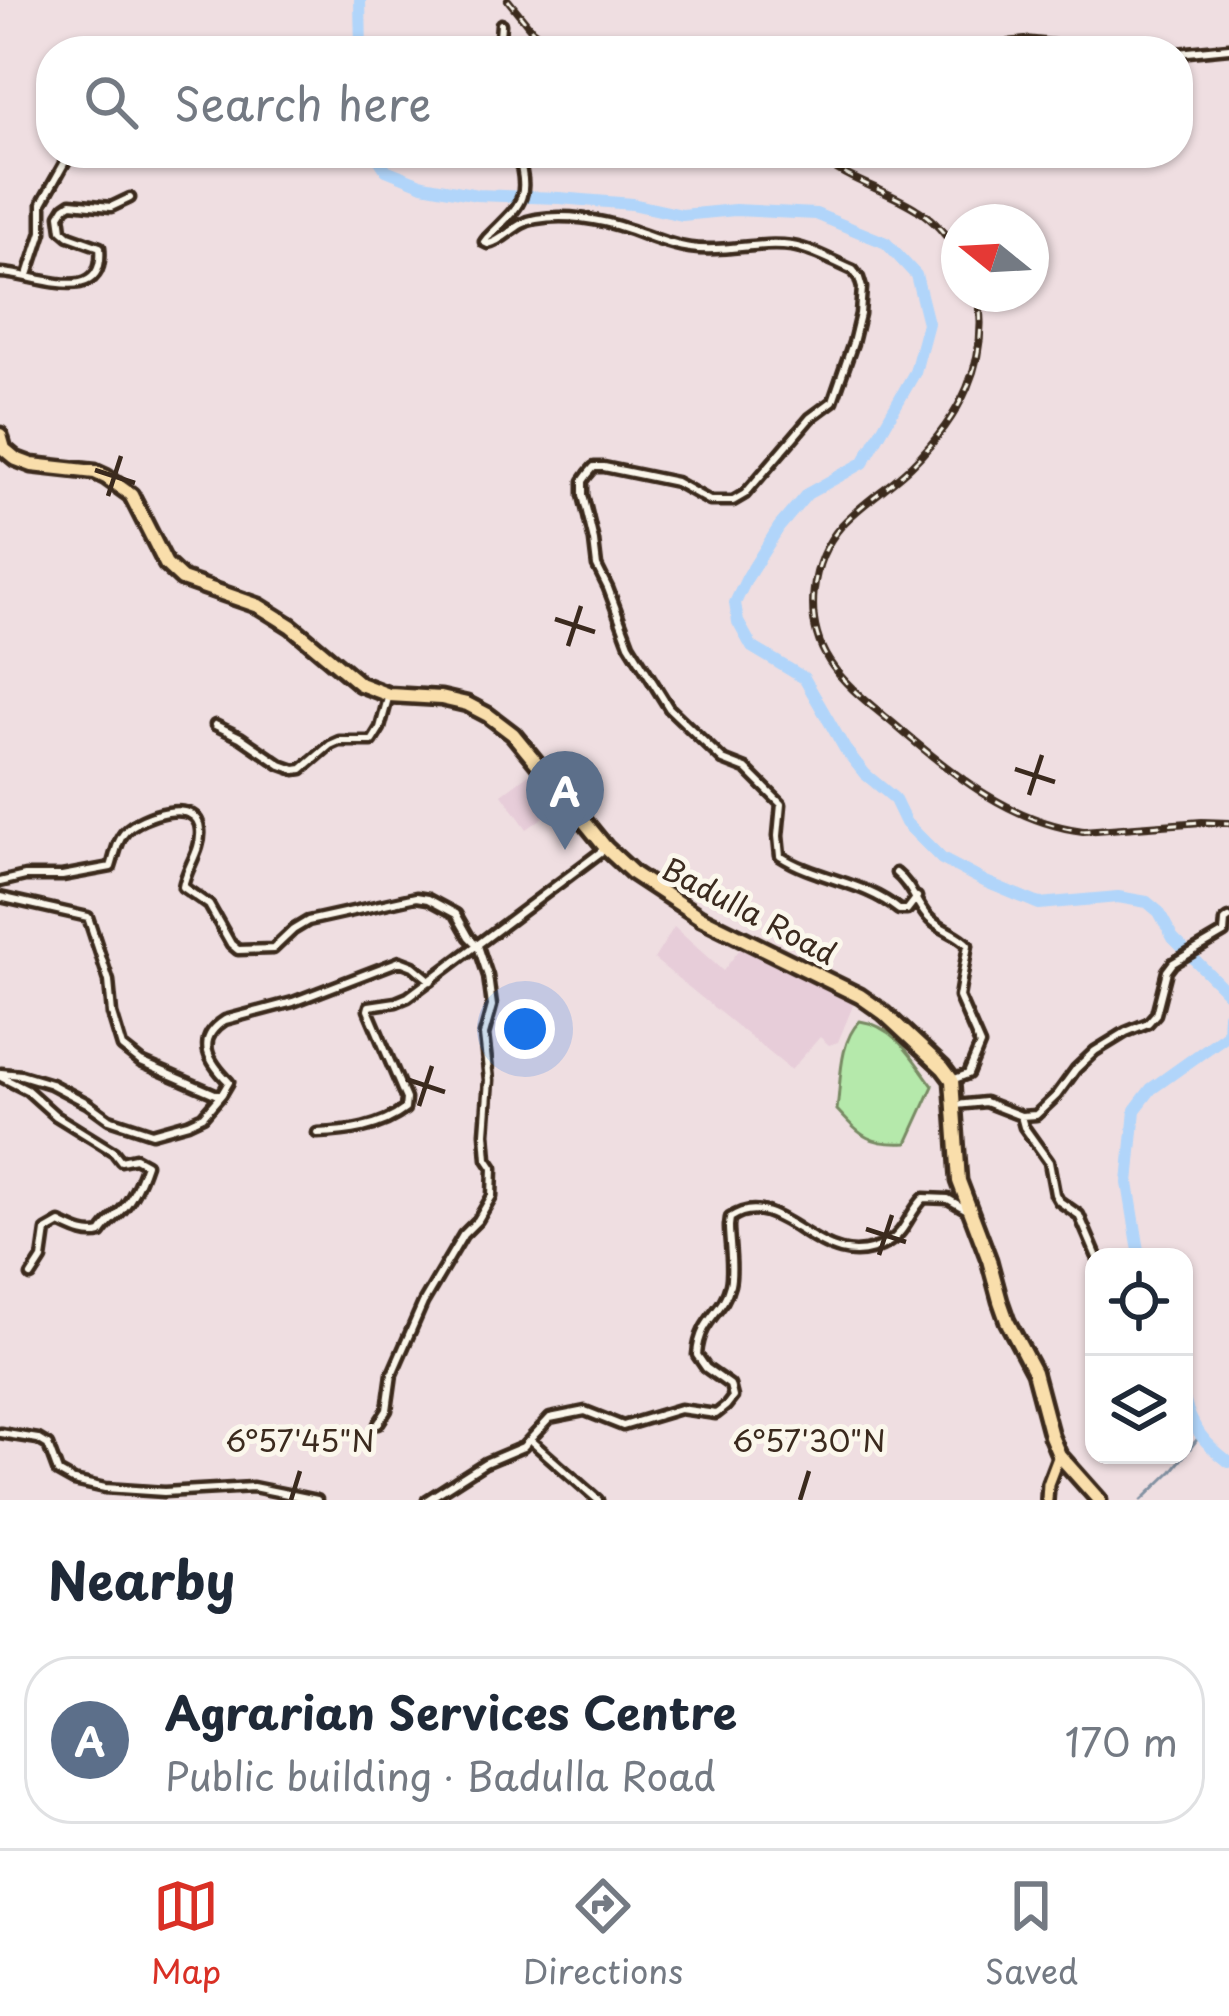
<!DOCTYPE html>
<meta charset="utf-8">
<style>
:root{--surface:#fff;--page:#f6f6f7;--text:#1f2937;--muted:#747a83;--line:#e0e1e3;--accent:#d93025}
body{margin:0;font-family:"Playpen Sans",sans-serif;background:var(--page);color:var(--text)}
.controls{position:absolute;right:36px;bottom:36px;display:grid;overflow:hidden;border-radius:24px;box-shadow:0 3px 9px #0004}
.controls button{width:108px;height:108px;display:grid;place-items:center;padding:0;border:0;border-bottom:3px solid var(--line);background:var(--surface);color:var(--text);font:60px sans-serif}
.compass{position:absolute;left:941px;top:204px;width:108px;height:108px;border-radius:50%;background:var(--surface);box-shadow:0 3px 9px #0004;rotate:288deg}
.you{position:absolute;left:525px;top:1029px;width:42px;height:42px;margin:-30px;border:9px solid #fff;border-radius:50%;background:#1a73e8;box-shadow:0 0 0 18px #1a73e833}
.badge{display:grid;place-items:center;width:78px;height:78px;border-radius:50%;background:var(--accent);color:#fff;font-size:39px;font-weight:700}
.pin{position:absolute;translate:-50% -99px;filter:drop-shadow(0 3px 6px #0008)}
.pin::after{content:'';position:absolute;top:63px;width:42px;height:36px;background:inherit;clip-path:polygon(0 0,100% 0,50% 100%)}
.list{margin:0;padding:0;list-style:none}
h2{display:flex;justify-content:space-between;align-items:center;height:156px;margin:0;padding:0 48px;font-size:51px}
h2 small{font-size:39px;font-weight:400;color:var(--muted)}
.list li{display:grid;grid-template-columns:78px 1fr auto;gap:36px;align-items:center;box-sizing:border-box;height:168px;margin:0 24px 24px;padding:0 24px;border:3px solid var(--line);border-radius:48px}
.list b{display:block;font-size:45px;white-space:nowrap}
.list p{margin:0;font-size:39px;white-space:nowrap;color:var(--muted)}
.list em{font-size:39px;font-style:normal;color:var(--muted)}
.icon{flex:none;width:66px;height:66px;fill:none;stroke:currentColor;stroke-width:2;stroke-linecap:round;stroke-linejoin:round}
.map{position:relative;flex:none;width:1229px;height:1500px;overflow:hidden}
.search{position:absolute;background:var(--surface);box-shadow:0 3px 9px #0004;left:36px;right:36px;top:36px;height:132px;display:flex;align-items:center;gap:30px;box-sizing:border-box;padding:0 42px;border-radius:48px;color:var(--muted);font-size:45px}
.sheet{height:348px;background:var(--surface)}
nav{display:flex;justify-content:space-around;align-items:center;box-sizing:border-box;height:168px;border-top:3px solid var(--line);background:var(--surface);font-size:33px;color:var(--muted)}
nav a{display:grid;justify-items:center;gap:6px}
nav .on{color:var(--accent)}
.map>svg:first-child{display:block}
</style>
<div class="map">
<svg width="1229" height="1500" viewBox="0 0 1229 1500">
<rect width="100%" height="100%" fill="#efdee1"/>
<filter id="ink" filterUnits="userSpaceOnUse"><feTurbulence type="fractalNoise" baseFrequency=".00833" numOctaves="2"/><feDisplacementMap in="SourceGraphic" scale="24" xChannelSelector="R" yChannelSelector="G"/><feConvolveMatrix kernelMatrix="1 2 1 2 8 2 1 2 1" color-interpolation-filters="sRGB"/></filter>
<g filter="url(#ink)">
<path fill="#e7cdd9" d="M533 771 559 806 527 829 502 794Z
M674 927 723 971 740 949 854 1003 838 1042 829 1045 820 1037 791 1070 654 959Z"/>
<path fill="#b5e9ab" stroke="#788a64" stroke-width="3" d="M860 1021C896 1026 913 1060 933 1086L907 1143C869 1145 862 1137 837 1110 841 1081 839 1041 860 1021Z"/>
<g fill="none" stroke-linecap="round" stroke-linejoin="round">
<path stroke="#8291a2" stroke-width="3" d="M1142 1500 1172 1471 1199 1437"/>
<path stroke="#b1d5fa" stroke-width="12" d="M360 0 361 51
M375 153 386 170 423 185 477 195 559 198 632 204 682 215 735 210 816 214 886 243 916 275 928 323 915 372 863 463 807 494 779 527 747 578 735 603 738 622 752 647 804 678 845 749 865 774 894 798 906 823 942 859 986 882 1039 904 1118 897 1147 902 1159 912 1173 938 1229 994
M1140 1257 1128 1183 1135 1110 1151 1089 1228 1034 1229 1014
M1184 1399C1192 1429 1205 1444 1229 1462"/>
<defs>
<path id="street" d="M1011 45 1030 43 1112 51
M499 51 501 24
M1178 53 1229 48
M517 153C533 201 518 206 487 238L484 242 488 244C506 240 515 222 536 219 565 214 600 219 628 229 649 236 668 245 690 248 724 253 758 241 792 246 812 249 834 262 853 270L859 278 862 288 860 314 853 343 833 401 810 418 745 494 733 501H710L676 482 604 467H594L588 474 583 481V495L594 541 597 566 608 588 629 644 669 708 723 760 746 769 781 804 778 836 780 856C817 880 864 881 899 910H907L917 897
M0 273C34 273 106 310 100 247L69 236 62 230 60 215 65 207 71 203 111 207 130 198
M28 275 42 232V203L70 153
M215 725 240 737 281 765 295 770 302 769 330 745 339 741H372L380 728 388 698
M896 873C911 885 915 901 926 915 938 930 957 932 968 945L959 997 980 1045 968 1074 952 1080
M0 882 25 876H62L111 867C115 855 117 840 126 831 140 816 198 796 200 830 202 850 186 868 183 887L209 905 231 944 238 950 273 949 293 930 308 921 416 897 428 899 456 914 469 937 478 946 488 976 492 1006 484 1035 489 1080 485 1133 487 1159 493 1168 492 1196 478 1220 463 1235 423 1303 392 1374 387 1410 378 1424
M0 897 88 917 109 981 112 1014 122 1047 141 1062 215 1094H222L229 1082C209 1062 194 1040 225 1020L293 1002 400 961 413 966 431 981
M956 1105 985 1102 1021 1116 1036 1115 1057 1095 1076 1069 1095 1051 1126 1032 1148 1023 1156 1014 1167 971 1173 963 1224 933 1225 921 1229 918
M1021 1116 1024 1127 1049 1162 1055 1194 1059 1201 1079 1215 1097 1257
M317 1133C347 1132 381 1128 405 1109L406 1099 368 1010 369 1006 396 1002 408 997 606 848
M31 1276 42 1259 46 1231 60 1223C73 1229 87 1237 101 1233 107 1223 114 1219 122 1210 133 1198 141 1179 146 1164L135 1158 121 1161 114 1152 56 1116 27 1090 1 1077V1073L21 1075 51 1084 87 1103 109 1119 152 1133 188 1123 203 1116 222 1094
M0 1433 38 1439 48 1445 58 1472 74 1481 105 1488 164 1492 253 1487 317 1500
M530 1440 598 1500
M427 1500 485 1463 523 1447 550 1418 585 1411 623 1426 680 1409 716 1414 726 1406 733 1397 730 1385 706 1368 697 1355C700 1317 723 1314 730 1285 734 1268 729 1244 729 1226L730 1218C782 1182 821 1283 889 1242 905 1233 910 1211 924 1198L948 1199 969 1211"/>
<path id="primary" d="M1047 1500 1048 1484 1059 1455"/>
<path id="highway" d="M0 435 4 449 16 459 32 465 95 472 106 477 131 495 166 564 182 579 259 606 291 626 360 684 389 695 441 698 467 704 488 715 513 734 606 848 634 874 701 918 860 996 884 1013 943 1068 952 1080 959 1181 989 1260 1000 1301 1007 1321 1034 1372 1051 1436 1059 1455 1099 1500"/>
</defs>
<use href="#street" stroke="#3b2a1e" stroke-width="15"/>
<use href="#primary" stroke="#3b2a1e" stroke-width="18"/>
<use href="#highway" stroke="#3b2a1e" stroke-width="21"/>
<use href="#street" stroke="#fbf7ec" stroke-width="6"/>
<use href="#primary" stroke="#f9deab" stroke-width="9"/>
<use href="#highway" stroke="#f9deab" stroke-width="12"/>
<defs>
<path id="rail" d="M508 0 532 30 561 51
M815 153C846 181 884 188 918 210 936 221 947 237 959 253
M978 294C990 363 959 418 912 465 890 487 863 502 842 525 810 561 803 620 829 661 847 689 877 709 902 731 955 776 1012 822 1083 831L1202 822 1229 823"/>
</defs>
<use href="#rail" stroke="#3b2a1e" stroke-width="8"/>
<use href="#rail" stroke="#fbf7ec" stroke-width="3" stroke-dasharray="9" stroke-linecap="butt"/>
</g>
</g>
<path fill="none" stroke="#3b2a1e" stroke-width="4.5" d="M95 470 135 483M108 496 121 456M555 619 595 632M568 646 581 606M1015 769 1055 782M1029 795 1042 755M406 1079 445 1092M419 1106 432 1066M866 1229 906 1242M879 1255 892 1215M291 1500 300 1471M800 1500 809 1471"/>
<g text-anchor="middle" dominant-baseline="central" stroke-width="10" stroke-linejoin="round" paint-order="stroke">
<g font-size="30" fill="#3b2a1e" stroke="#fbf7ec">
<text transform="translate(750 910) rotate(28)">Badulla Road</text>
</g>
</g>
<g font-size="30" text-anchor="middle" fill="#3b2a1e" stroke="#fbf7ec" stroke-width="10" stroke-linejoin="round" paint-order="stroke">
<text x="300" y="1452">6°57'45"N</text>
<text x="809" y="1452">6°57'30"N</text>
</g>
</svg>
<div class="controls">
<button><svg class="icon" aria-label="locate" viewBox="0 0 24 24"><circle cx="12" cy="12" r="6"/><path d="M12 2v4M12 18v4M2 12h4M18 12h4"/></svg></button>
<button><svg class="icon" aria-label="layers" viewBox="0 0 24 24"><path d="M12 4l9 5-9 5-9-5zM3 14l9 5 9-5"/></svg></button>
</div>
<svg class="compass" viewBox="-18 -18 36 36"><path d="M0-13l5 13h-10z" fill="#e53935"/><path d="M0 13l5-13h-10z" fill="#747a83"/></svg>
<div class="you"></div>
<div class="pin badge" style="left:565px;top:850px;background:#5c6f8a">A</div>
<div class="search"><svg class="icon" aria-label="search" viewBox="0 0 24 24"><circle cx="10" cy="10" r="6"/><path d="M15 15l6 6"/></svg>Search here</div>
</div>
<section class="sheet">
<h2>Nearby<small></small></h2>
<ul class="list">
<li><span class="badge" style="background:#5c6f8a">A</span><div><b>Agrarian Services Centre</b><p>Public building · Badulla Road</p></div><em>170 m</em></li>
</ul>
</section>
<nav>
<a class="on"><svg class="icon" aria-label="map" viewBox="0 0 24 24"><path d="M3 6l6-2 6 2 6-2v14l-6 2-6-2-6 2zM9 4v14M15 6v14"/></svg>Map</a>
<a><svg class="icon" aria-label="directions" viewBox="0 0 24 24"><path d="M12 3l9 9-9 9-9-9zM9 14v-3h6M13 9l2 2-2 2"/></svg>Directions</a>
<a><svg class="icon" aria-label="saved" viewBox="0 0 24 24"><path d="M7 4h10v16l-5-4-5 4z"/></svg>Saved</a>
</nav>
